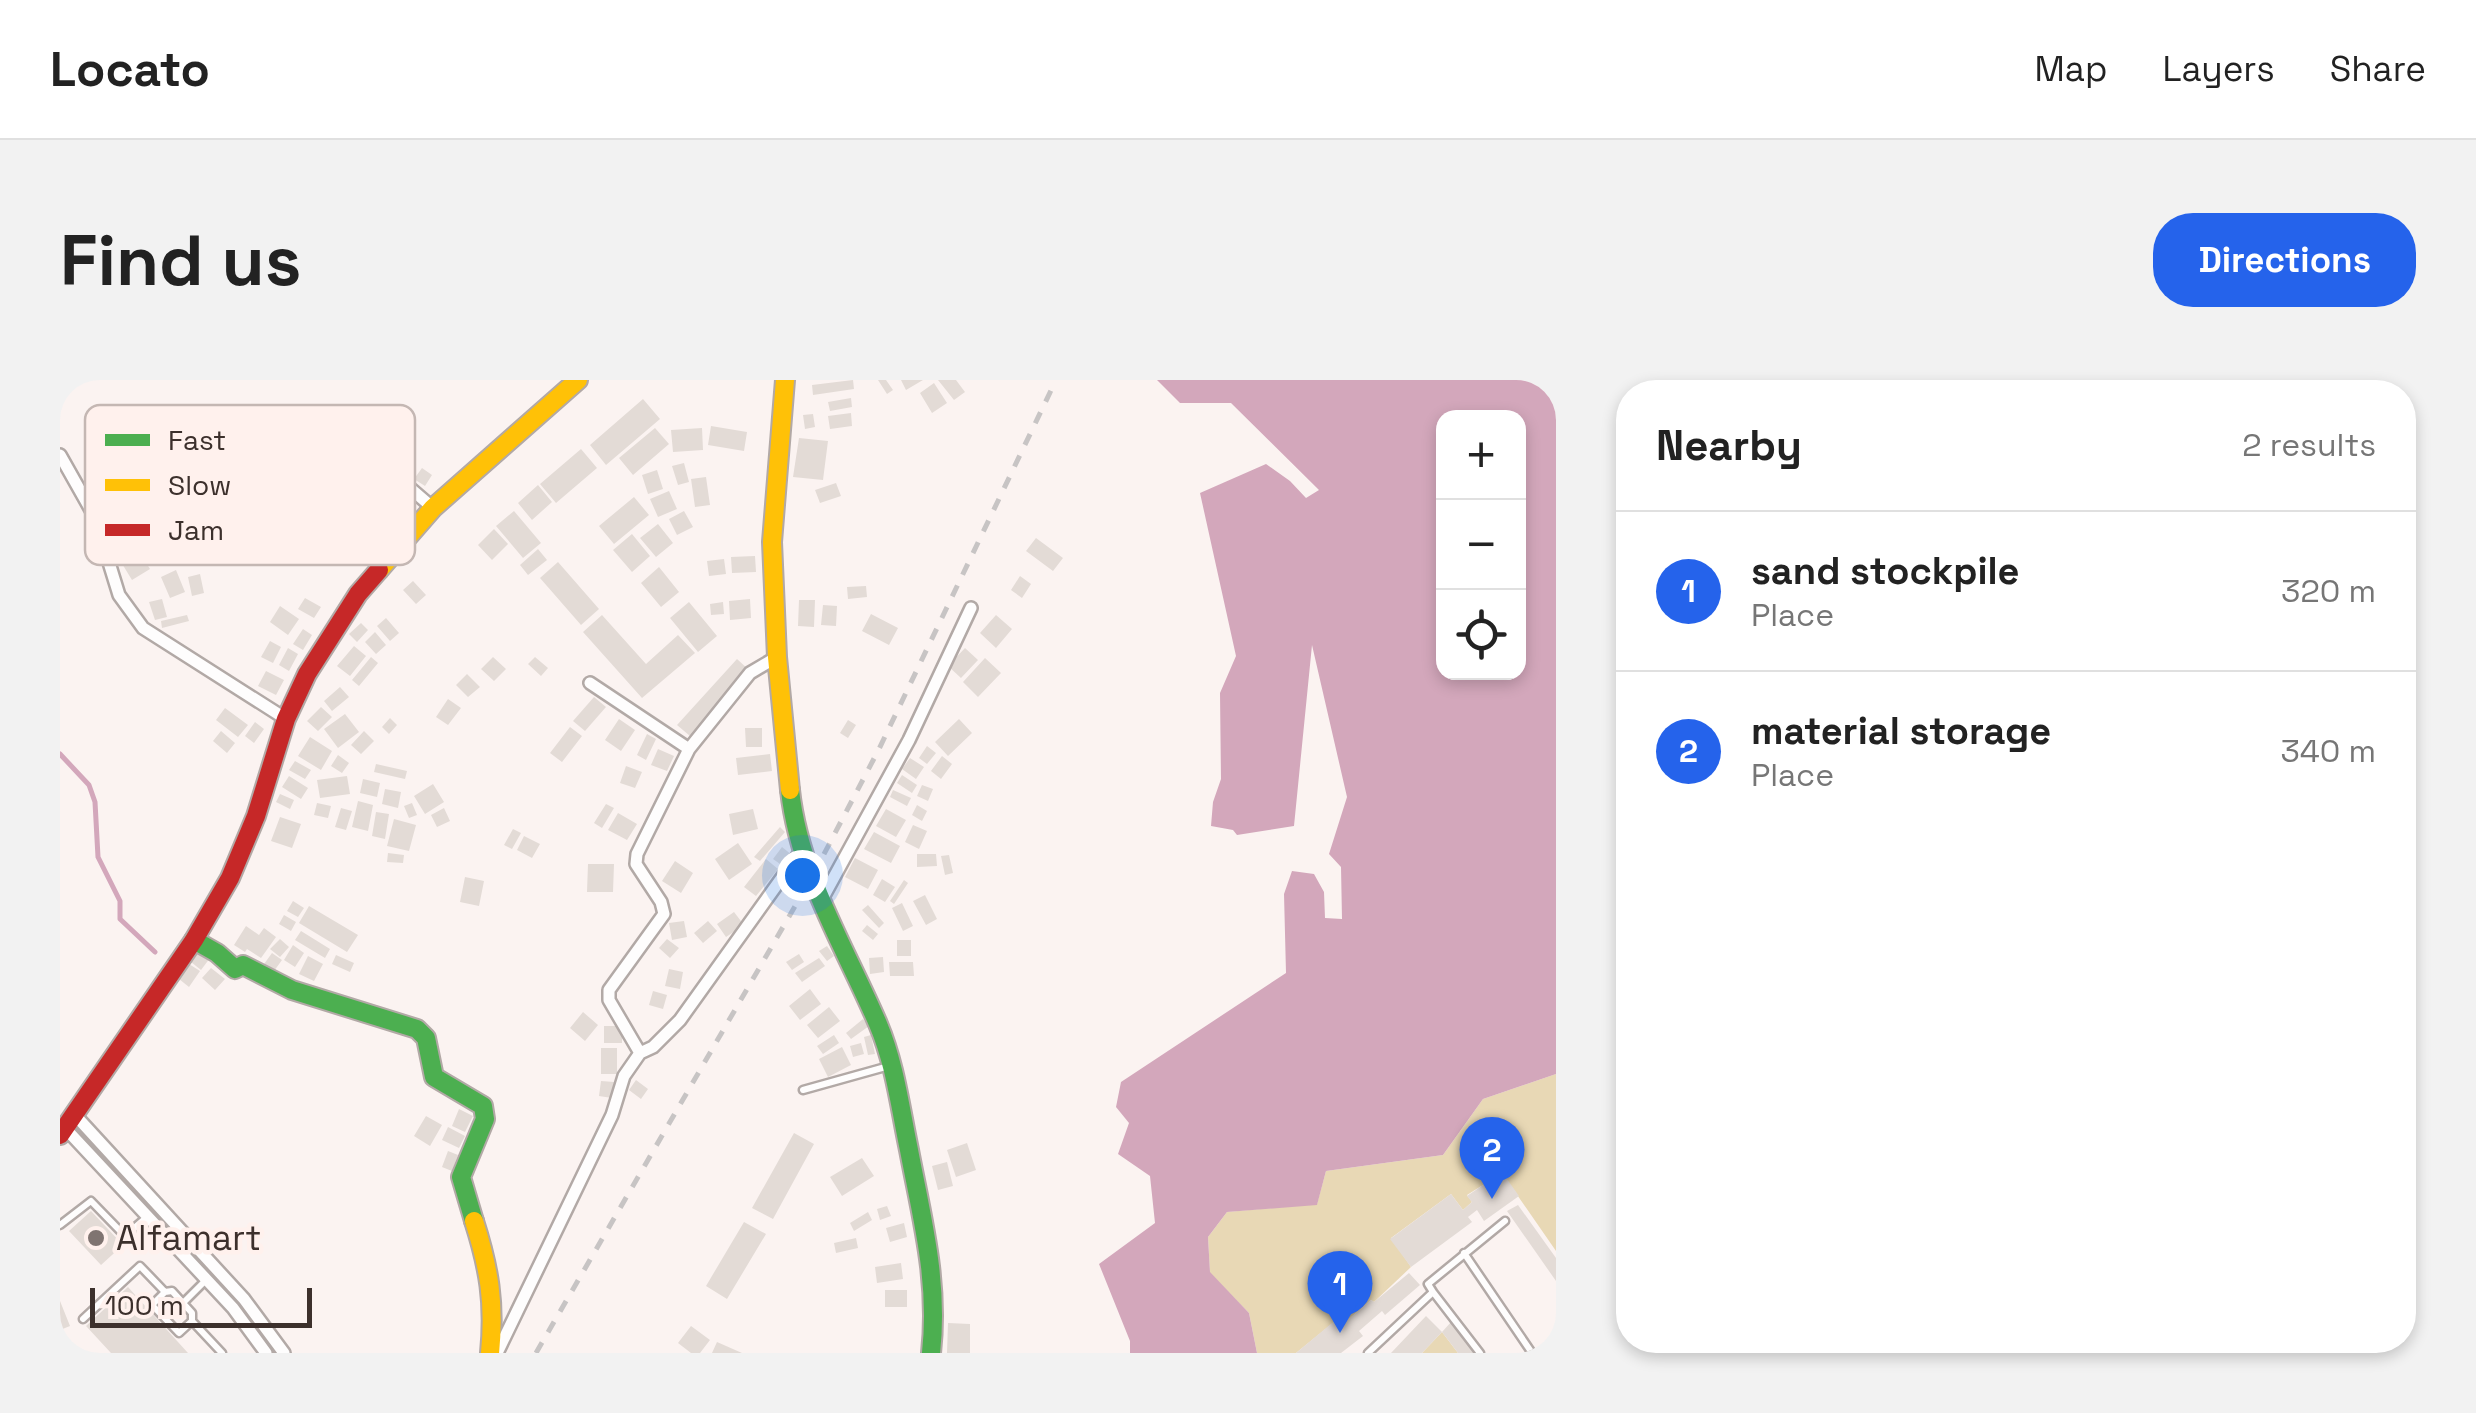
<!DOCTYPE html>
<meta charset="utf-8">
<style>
:root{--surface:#fff;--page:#f2f2f2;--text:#222;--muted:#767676;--line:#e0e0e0;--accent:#2563eb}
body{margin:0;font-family:"Space Grotesk",sans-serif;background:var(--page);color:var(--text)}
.controls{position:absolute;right:30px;top:30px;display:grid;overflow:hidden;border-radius:20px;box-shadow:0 5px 15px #0003}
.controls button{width:90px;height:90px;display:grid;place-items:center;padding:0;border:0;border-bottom:2px solid var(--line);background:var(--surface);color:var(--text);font:50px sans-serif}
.scale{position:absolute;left:30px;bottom:25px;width:222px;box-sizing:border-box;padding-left:10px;border:5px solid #3c302c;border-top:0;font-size:28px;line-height:35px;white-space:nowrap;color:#3c302c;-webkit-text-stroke:8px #fff1ed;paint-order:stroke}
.you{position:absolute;left:742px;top:495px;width:35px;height:35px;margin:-25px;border:8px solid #fff;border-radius:50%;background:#1a73e8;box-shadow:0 0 0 15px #1a73e833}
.badge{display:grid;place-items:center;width:65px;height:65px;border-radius:50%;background:var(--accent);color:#fff;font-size:32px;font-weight:700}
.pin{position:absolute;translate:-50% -82px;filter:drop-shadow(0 2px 5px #0008)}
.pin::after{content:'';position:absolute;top:52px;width:35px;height:30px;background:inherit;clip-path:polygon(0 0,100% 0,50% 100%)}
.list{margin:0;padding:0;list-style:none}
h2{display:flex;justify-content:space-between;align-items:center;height:130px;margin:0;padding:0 40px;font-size:42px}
h2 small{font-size:32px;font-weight:400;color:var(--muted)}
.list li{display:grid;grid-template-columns:65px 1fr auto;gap:30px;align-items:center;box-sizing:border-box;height:160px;padding:0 40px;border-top:2px solid var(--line)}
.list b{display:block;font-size:38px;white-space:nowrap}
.list p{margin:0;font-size:32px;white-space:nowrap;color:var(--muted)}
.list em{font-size:32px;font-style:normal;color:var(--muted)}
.icon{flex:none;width:55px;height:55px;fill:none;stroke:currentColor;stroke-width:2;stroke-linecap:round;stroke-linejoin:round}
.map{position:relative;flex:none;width:1496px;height:973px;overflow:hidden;border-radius:40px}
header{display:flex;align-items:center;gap:60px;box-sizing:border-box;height:140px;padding:0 50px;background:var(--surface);border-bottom:2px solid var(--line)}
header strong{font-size:48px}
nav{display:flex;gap:55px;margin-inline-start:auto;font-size:35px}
.intro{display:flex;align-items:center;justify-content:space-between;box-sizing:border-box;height:240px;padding:0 60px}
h1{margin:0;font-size:70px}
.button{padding:25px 45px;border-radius:40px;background:var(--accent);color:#fff;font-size:35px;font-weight:700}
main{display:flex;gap:60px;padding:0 60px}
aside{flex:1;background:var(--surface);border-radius:40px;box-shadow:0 5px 15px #0003}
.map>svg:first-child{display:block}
</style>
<header>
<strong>Locato</strong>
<nav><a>Map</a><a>Layers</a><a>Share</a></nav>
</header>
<div class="intro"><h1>Find us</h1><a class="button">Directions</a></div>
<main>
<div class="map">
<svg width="1496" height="973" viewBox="0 0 1496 973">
<rect width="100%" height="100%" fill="#fbf3f1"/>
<path fill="#e8d8b5" d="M1496 694V871L1442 793 1407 815 1412 822 1403 830 1391 814 1331 858 1351 887 1314 922 1311 920 1289 939 1284 934 1236 973H1197L1189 933 1150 893 1148 857 1167 832 1257 824 1266 791 1383 775 1423 719Z
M1382 952 1398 973H1362Z"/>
<path fill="#d3a7bb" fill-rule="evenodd" d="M1097 0H1489L1496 8V694L1423 719 1383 775 1266 791 1257 825 1167 832 1148 857 1150 892 1189 933 1197 973H1070V961L1039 884 1095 843 1090 796 1058 774 1069 743 1056 727 1061 702 1226 593 1224 514 1232 491 1254 494 1264 512 1265 538 1282 539 1281 487 1269 474 1287 417 1252 265 1234 446 1177 455 1173 450 1151 446 1153 422 1161 399 1160 313 1176 276 1140 113 1206 84 1230 101 1246 118 1259 110 1171 23H1120ZM1384 38H1458V292H1384Z"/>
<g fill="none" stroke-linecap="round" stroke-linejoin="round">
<path stroke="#d3a7bb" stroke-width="5" d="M0 374 29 405 35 422 38 477 60 521V539L95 572"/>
</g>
<path fill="#e3dbd6" d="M793 0 794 9 753 15 752 5Z
M818 0H826L833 10 827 14Z
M841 0H863L846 10Z
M878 0H896L905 12 894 20Z
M874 3 887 23 872 33 860 13Z
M791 18 792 27 770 31 768 22Z
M583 19 600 39 546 85 530 65Z
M791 33 792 46 770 49 768 36Z
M753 34 755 47 745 49 743 35Z
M651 46 687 52 684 71 648 65Z
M595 48 609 64 573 95 559 78Z
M642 48 643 70 613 72 611 50Z
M739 58 768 61 763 100 733 97Z
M521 69 537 88 496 123 480 104Z
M624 83 629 102 618 105 612 86Z
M362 88 372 95 365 106 354 99Z
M597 90 603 109 588 114 582 95Z
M646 97 650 125 635 127 631 99Z
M776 103 781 116 760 123 755 110Z
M478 105 492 122 472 140 458 123Z
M609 111 617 129 598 137 590 119Z
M574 117 589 135 554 164 539 146Z
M454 131 481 163 463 178 436 146Z
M624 131 633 147 617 155 609 139Z
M598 144 613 163 596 177 580 158Z
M434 149 448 164 432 180 418 165Z
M572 154 590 176 572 192 553 170Z
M976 158 1003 178 993 191 966 171Z
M478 169 487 180 468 195 460 185Z
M79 171 90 189 72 200 61 182Z
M695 176 696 192 672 193 671 177Z
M664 179 666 194 649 196 647 181Z
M498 182 539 229 521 245 480 198Z
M599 187 619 212 601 227 581 203Z
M116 190 125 212 110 218 101 197Z
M140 194 144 213 132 216 128 197Z
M960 196 971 204 962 218 951 210Z
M353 201 366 215 356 224 343 210Z
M806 206 807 217 788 219 787 207Z
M245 218 261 227 254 238 238 229Z
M102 219 107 237 95 240 89 222Z
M690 219 691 238 670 240 669 221Z
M739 220H755L754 247 738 246Z
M629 222 657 256 638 272 610 238Z
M663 222 664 234 651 235 650 224Z
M763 225 777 226 776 246 761 245Z
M220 226 239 239 228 255 210 242Z
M811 234 838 248 829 265 802 251Z
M127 235 129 241 102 248 101 241Z
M542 235 586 284 618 255 635 273 582 318 523 252Z
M936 235 952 249 936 268 920 253Z
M326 238 339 253 330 261 317 246Z
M301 243 308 250 297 262 289 254Z
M243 249 252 255 243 270 233 264Z
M315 252 326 265 316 274 305 262Z
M210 261 221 267 213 283 201 277Z
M294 266 306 276 290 296 277 286Z
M228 268 238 274 229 291 219 285Z
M905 268 918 280 901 298 888 286Z
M311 277 318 283 299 306 292 300Z
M433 277 446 289 434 301 421 289Z
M475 277 488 288 481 296 468 284Z
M925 278 941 293 918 317 903 302Z
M677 279 689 290 630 356 617 345Z
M206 291 224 300 216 315 198 306Z
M407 294 420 307 408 317 396 305Z
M280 307 289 317 272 331 264 321Z
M534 317 546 327 525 351 513 341Z
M388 319 401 328 388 345 376 337Z
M261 327 272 337 258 351 247 341Z
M165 328 188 345 178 357 156 340Z
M285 334 299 352 278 368 264 349Z
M330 338 337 345 329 354 322 347Z
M559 339 575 350 561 371 545 360Z
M899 339 912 353 888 376 875 362Z
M788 340 796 345 788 358 780 353Z
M195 342 204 349 194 363 185 356Z
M510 347 522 356 502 382 490 373Z
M685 348H702V367H686Z
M161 351 175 363 167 373 153 361Z
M304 351 314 361 301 374 291 365Z
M587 354 596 359 586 380 577 375Z
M250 357 272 371 261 390 238 376Z
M867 366 876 373 867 384 859 378Z
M598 369 614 376 607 391 591 385Z
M710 374 712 391 678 395 676 378Z
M278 375 289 383 282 393 271 386Z
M882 376 892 384 881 399 871 391Z
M850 378 864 387 856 399 842 389Z
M235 381 251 390 245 399 229 390Z
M316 384 347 391 345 399 314 392Z
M566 386 582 392 575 408 560 403Z
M842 395 857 405 852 413 837 403Z
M229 396 248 408 241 419 222 407Z
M287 396 290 414 260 418 257 400Z
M303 399 320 403 317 417 300 413Z
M373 404 384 422 365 434 354 416Z
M862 405 873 409 868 421 857 416Z
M325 409 341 412 338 428 322 424Z
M833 410 851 418 847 426 830 417Z
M220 414 234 420 230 429 216 422Z
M298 421 313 425 308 451 292 447Z
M257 423 271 426 268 438 254 435Z
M352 423 357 435 349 438 344 426Z
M546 424 554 428 542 448 534 443Z
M857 425 867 431 862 441 852 435Z
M281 428 292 431 286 450 275 447Z
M384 428 390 441 377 447 371 435Z
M693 429 698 449 673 455 669 434Z
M826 429 846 440 836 457 816 446Z
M316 432 329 434 325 459 312 456Z
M558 433 577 444 567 460 548 450Z
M220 437 241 444 232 468 211 461Z
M334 439 356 445 349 471 327 466Z
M853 445 867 451 859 469 845 462Z
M720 447 725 452 700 481 694 477Z
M453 449 461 453 452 469 444 465Z
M814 452 840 466 831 483 804 469Z
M464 456 480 464 472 478 457 470Z
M678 463 692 484 669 500 655 479Z
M722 467 732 475 723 486 713 479Z
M328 473 344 475 343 483 327 482Z
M857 474H876L877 486 857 487Z
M889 475 893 493 885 495 881 476Z
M795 478 818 490 808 509 785 497Z
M706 479 718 489 696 516 684 507Z
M615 481 633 493 621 513 602 501Z
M528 484H554L553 512H527Z
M405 497 424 501 419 526 400 522Z
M822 499 835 507 825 522 813 515Z
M844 500 848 503 834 524 830 521Z
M865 515 877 539 866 545 853 521Z
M233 521 244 528 238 537 227 531Z
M842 523 853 546 843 551 832 528Z
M808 525 824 543 819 548 802 530Z
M249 526 298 555 287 572 239 543Z
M674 532 684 545 666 557 657 544Z
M224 535 236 542 231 551 219 544Z
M624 541 627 557 612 560 609 543Z
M648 541 657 551 643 563 634 553Z
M807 545 818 554 813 560 802 551Z
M186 546 199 555 204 548 216 557 201 578 187 569 185 572 174 565Z
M241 551 270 569 265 578 235 560Z
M220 559 229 567 220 577 210 569Z
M607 559 619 568 610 578 599 568Z
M837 560H851V576H837Z
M233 565 244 573 235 587 224 580Z
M143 566 153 574 141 590 131 582Z
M767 566 774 576 767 581 759 571Z
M212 573 222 580 209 598 199 591Z
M739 574 744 582 732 590 726 582Z
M276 575 294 583 290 592 272 584Z
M248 576 263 584 254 601 239 594Z
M823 577 824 592 810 594 809 578Z
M759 578 765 586 742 602 735 593Z
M829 582H853L854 596H830Z
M129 584 140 591 129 607 119 599Z
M151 588 165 599 155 610 142 598Z
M609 589 623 592 620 609 605 606Z
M750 609 761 624 740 640 729 626Z
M593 611 607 615 603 629 589 625Z
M769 627 780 641 758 658 747 645Z
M523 632 538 645 525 661 510 648Z
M803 639 809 646 791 659 786 653Z
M544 646H562V663H544Z
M774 655 779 663 763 674 757 666Z
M811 655 815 674 808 675 804 657Z
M801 663 804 674 793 677 790 666Z
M782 667 791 685 768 697 759 679Z
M541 668H557V694H541Z
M576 700 588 709 581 719 569 710Z
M541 701 554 702 552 718 539 716Z
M399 729 413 736 405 752 392 746Z
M366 736 382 745 370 766 354 756Z
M388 747 405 756 399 768 382 760Z
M734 753 754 764 713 839 692 828Z
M907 763 916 790 896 797 887 770Z
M388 771 398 775 392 791 382 787Z
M802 778 814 796 782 816 770 797Z
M887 782 893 806 878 810 872 786Z
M1442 792 1459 816 1424 841 1417 830 1408 837 1412 842 1351 887 1330 859 1391 814 1403 830 1412 822 1407 816Z
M1458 825 1496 878V901L1447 831Z
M827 826 831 836 820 840 817 829Z
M31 831 63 865 41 885 9 851Z
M808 832 812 840 794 851 790 843Z
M684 842 706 854 667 919 646 906Z
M844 843 847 857 830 862 826 848Z
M796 858 798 868 776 873 774 863Z
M841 883 843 899 817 903 815 887Z
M1349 893 1360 905 1325 935 1322 931 1299 951 1303 956 1281 973H1236L1284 933 1289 939 1311 920 1314 922Z
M68 907 128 973H51L26 946Z
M825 910H847V927H825Z
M0 921 10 946 0 950Z
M1366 936 1382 952 1392 941 1417 973H1398L1382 952 1362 973H1331Z
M888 943 910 944V973H887Z
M631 946 650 960 640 973H631L618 963Z
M657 962 682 973H652Z"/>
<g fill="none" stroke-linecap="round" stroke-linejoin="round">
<defs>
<path id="lane" d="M743 710 829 686
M0 845 31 821 65 856 87 837
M1404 873 1472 973
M1373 912 1420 973
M123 923 145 901
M23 939 80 886 105 912 112 911 132 933V941L119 953 92 925 105 912
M132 941 162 973
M1308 973 1373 912 1368 904 1445 841"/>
<path id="street" d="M0 75 35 137 59 215 83 248 226 339
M329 90 373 128
M530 303 629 369
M761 521 849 360 911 228
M580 673 549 620V610L604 534 601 522 576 484 577 474 629 369 690 293 717 277
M15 735 184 919 224 973
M5 748 173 928 206 973
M437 973 552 735 564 696 580 673 593 667 620 640 741 471"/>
<path id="fast" d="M730 410C739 494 785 567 818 644 835 684 840 727 849 770 862 839 879 901 871 973
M134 560 157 573 175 589 183 585 232 610 357 649 366 658 374 697 423 726 425 739 401 797 414 841"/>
<path id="slow" d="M725 0 712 162 717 277 730 410
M319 190 373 128 518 0
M414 841C429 888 435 923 430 973"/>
<path id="jam" d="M0 755 134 560 170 498 196 436 226 339 247 294 298 214 319 190"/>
</defs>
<use href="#lane" stroke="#b2a9a6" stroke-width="11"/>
<use href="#street" stroke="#b2a9a6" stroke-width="16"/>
<use href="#fast" stroke="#b2a9a6" stroke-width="22"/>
<use href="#slow" stroke="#b2a9a6" stroke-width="22"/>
<use href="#jam" stroke="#b2a9a6" stroke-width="22"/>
<use href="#lane" stroke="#fefdfd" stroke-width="6"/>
<use href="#street" stroke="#fefdfd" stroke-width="11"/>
<use href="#fast" stroke="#4caf50" stroke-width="18"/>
<use href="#slow" stroke="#ffc107" stroke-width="18"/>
<use href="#jam" stroke="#c62828" stroke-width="18"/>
<path stroke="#c7c4c4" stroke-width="5" stroke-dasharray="12 12" stroke-linecap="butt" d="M476 973 752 497 819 369 996 0"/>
</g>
<circle fill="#7f7471" stroke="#fff1ed" stroke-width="4" cx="36" cy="858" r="10"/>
<g text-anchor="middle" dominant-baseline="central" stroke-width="9" stroke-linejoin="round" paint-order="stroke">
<g font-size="35" fill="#3c302c" stroke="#fff1ed" text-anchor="start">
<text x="56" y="858">Alfamart</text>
</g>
</g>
<rect x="25" y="25" width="330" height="160" rx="15" fill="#fff1ed" stroke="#c4b7b3" stroke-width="2.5"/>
<rect x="45" y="54" width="45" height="12" fill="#4caf50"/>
<rect x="45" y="99" width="45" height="12" fill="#ffc107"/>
<rect x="45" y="144" width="45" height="12" fill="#c62828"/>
<g font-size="28" fill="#3c302c">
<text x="108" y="70">Fast</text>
<text x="108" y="115">Slow</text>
<text x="108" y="160">Jam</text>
</g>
</svg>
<div class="controls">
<button>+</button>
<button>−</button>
<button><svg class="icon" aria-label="locate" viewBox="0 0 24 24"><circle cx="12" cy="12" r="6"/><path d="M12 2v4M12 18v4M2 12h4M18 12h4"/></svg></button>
</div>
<div class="scale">100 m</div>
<div class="you"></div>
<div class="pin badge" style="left:1280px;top:953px">1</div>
<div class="pin badge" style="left:1432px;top:819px">2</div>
</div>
<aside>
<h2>Nearby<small>2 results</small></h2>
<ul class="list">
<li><span class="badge">1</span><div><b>sand stockpile</b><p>Place</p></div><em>320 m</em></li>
<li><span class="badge">2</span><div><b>material storage</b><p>Place</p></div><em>340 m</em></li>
</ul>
</aside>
</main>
